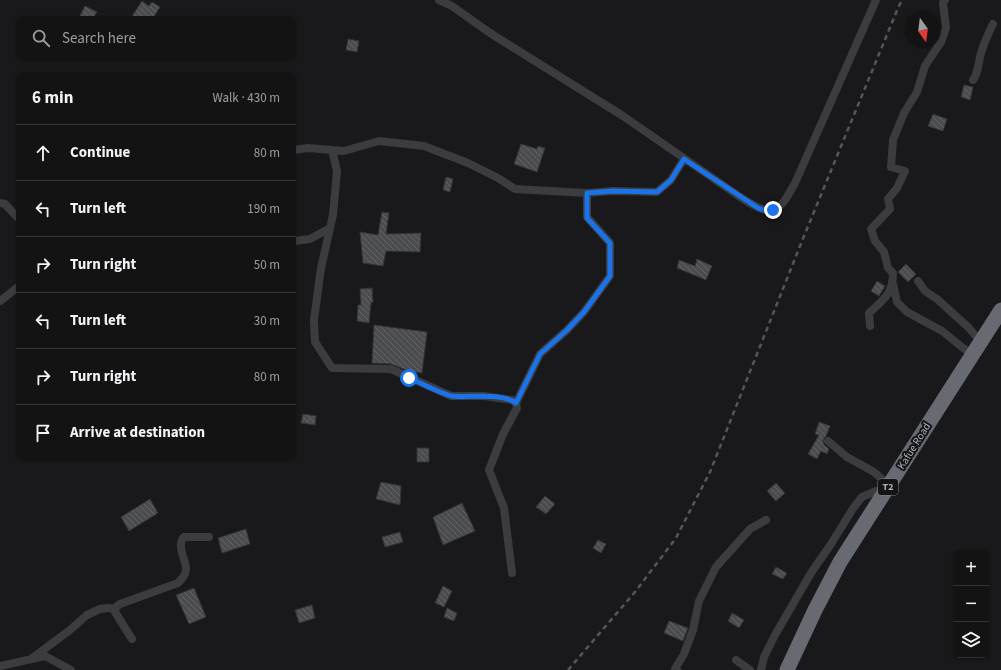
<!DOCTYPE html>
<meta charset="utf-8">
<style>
:root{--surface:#131314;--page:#1c1c1d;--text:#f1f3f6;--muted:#9d9ea0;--line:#323234}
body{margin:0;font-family:"Source Sans 3",sans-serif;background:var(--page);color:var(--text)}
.controls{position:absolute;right:12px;bottom:12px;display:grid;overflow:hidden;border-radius:6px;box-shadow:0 1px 3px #0004}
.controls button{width:36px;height:36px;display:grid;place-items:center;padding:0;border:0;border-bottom:1px solid var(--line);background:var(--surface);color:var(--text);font:20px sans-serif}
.compass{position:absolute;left:905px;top:12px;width:36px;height:36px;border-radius:50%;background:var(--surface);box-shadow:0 1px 3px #0004;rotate:166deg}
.stop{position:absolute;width:12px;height:12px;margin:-9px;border:3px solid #1a73e8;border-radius:50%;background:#fff}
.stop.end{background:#1a73e8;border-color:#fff;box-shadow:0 1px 4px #0008}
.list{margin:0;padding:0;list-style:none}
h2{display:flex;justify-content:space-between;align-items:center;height:52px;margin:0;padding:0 16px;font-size:17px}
h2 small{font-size:13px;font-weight:400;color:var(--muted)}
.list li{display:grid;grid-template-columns:26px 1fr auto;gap:12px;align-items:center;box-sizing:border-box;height:56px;padding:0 16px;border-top:1px solid var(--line)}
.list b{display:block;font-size:15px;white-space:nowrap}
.list em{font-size:13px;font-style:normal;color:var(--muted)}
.icon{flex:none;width:22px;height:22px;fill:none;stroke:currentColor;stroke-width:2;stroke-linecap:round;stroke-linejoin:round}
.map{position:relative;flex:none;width:1001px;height:670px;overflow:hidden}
.search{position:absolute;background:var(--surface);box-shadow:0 1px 3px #0004;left:16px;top:16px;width:280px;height:44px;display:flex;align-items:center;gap:10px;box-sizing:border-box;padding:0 14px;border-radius:6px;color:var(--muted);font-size:15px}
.panel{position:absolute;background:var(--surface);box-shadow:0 1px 3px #0004;left:16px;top:72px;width:280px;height:388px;border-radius:6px}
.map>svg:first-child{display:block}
</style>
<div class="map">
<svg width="1001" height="670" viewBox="0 0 1001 670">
<defs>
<pattern id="building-back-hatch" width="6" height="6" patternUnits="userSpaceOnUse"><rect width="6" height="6" fill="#4b4c50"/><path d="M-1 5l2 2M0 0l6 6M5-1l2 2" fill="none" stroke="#626367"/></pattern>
</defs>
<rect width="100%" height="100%" fill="#19191b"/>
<path fill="url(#building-back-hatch)" stroke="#333437" d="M142 1 149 6 152 2 160 7 153 18H131Z
M85 6 97 12 93 18H79Z
M348 39 359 41 357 52 346 50Z
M964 85 973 87 970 100 961 97Z
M933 114 947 119 943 131 928 126Z
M521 144 537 149 538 146 545 148 537 172 514 164Z
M446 177 453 179 450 192 443 190Z
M382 212 389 213 386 234 421 233 420 252 386 251 383 266 363 263 360 232 378 235Z
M697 259 712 266 706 280 677 268 679 260 695 266Z
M906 264 916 274 908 282 898 272Z
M877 281 885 286 879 296 871 291Z
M372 288 373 302 371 303 369 323 357 321 358 305H361L360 289Z
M374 325 427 332 422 373 409 371 391 364 372 363Z
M303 414 316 416 315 425 301 423Z
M819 422 830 426 826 436 823 440 824 445 829 449 827 454 821 451 817 459 808 454 819 435 815 434Z
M417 448H429V462H417Z
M381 482 401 486 400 505 376 499Z
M776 483 785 493 776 501 767 491Z
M545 496 555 504 546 514 536 507Z
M150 499 158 513 129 531 121 517Z
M462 503 475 531 443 545 433 517Z
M246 529 250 544 222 553 218 538Z
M400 532 403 542 385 547 382 537Z
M598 540 606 544 601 553 593 548Z
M776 567 787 573 783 579 772 574Z
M443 586 452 591 444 607 435 603Z
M194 588 206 617 189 624 176 595Z
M312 605 315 618 299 623 295 610Z
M447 608 457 613 454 621 444 617Z
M732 613 744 620 739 628 728 621Z
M669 621 688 628 683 641 664 633Z"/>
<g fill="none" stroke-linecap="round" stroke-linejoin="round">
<path stroke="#3a3c3f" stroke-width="8" d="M439 0 452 6 490 33 623 116 743 199C774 218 778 214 795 183L876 0
M973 80C979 72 978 63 981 53 984 43 988 34 993 24
M294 150 308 148 344 151 379 141 424 146 468 163 498 178 515 189 587 193
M332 150 337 171 333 215 321 268 314 320 315 342 332 368 391 369 451 396H484L512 400 516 403 517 408 503 434 489 470 504 508 512 573
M0 203 5 204 18 218
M294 241 310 239 330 228
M918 281 925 291 937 299 968 327 981 342
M893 284 897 302 907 312 942 331 972 355
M0 301 18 287
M870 326 869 313C883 300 893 294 893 273L888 268 884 252 875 241 871 229 890 209 888 199 897 188 905 171 891 167 893 140 904 113 917 92 925 66 941 42 946 28 943 3 945 0
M516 403 540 354 567 330 584 312 610 276V243L587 217V193L613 191 657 192 671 180 684 159
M828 441 847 457 874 472 889 485
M132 639 115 612 116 607 120 604 178 583C182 579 186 575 186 569 186 560 176 545 184 537H209
M31 659 70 630 87 615 100 609 108 608 115 609
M736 660 750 670
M0 666 45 656 71 670
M677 670 675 669 684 654 693 630 699 601 716 567 750 529 766 520
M761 670 764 657 775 635 811 573 831 544 854 507 862 497 876 491H885"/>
<path stroke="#676a70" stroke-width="15" d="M787 670 815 610 840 562 1001 310"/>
<path stroke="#54565a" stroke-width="2.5" stroke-dasharray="5 4" stroke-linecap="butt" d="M568 670 635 592 676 538 710 472 802 241 898 8 902 0"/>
</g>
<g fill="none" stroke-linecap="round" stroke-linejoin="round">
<path stroke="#1a73e8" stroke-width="5" d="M409 378C419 382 442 394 452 396 469 398 501 392 516 403L540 354 567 330 584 312 610 276V243L587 218V193L613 191 657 192 671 180 684 159 758 208 766 211 773 210"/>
</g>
<g text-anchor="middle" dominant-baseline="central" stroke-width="4" stroke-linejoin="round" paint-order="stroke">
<rect fill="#141416" stroke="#7f8388" stroke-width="1" x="878" y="479" width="20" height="16" rx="3"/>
<g font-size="10" font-weight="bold" fill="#adb2b9">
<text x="888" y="487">T2</text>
</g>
<g font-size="11" fill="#adb2b9" stroke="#141416">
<text transform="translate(914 446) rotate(-58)">Kafue Road</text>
</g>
</g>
</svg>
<div class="controls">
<button>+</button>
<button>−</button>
<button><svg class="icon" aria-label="layers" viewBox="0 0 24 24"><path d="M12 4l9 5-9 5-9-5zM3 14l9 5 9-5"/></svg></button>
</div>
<svg class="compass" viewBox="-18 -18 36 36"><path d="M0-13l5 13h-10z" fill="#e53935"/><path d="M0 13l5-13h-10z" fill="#9d9ea0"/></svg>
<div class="stop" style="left:409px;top:378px"></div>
<div class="stop end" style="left:773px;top:210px"></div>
<div class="search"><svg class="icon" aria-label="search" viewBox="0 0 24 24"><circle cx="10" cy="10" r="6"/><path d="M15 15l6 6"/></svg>Search here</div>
<section class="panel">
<h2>6 min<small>Walk · 430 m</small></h2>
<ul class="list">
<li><svg class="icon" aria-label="ahead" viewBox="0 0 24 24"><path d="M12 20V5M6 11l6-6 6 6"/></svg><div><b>Continue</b></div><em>80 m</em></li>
<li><svg class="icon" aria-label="left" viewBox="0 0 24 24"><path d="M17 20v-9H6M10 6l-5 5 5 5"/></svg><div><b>Turn left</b></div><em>190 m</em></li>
<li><svg class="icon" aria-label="right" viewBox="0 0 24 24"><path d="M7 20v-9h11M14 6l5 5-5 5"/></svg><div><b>Turn right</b></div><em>50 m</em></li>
<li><svg class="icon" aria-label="left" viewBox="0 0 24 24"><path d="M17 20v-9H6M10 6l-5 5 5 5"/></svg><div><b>Turn left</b></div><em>30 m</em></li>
<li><svg class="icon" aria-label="right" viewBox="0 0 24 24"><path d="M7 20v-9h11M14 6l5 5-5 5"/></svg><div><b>Turn right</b></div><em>80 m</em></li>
<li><svg class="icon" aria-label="arrive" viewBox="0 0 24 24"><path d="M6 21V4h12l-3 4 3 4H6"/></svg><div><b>Arrive at destination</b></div></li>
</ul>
</section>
</div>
